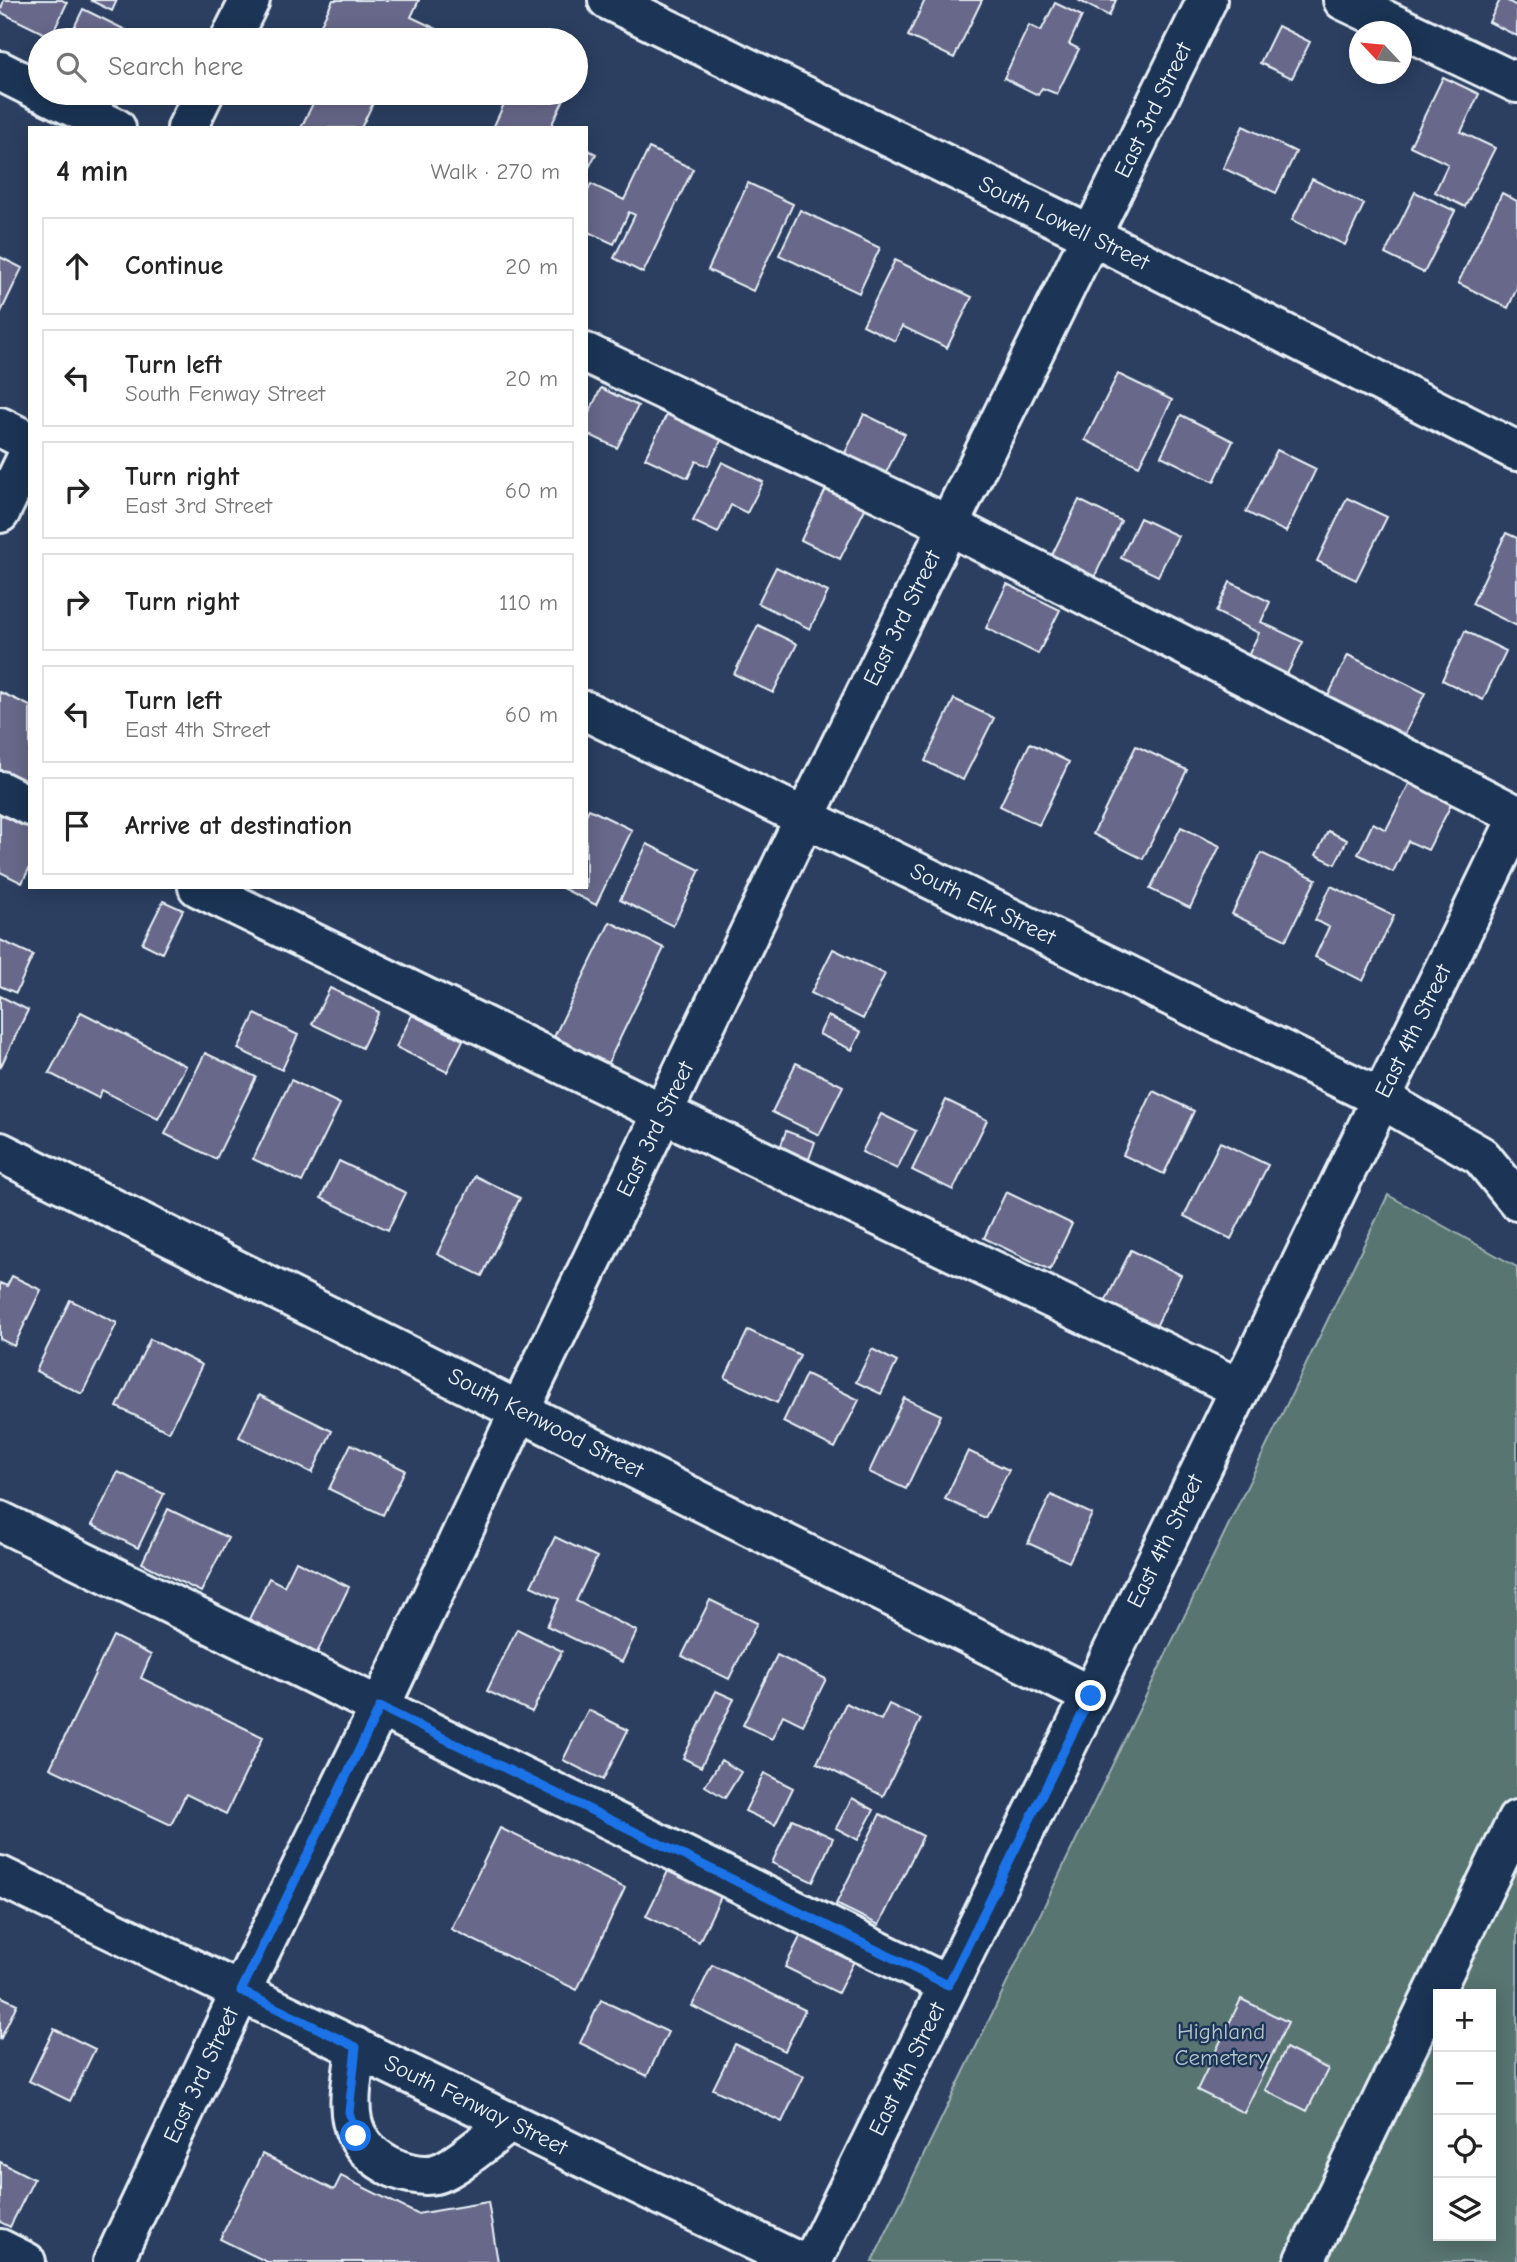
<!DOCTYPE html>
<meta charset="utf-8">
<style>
:root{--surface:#fff;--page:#f6f6f6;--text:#222;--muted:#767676;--line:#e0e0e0}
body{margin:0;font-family:"Comic Neue",sans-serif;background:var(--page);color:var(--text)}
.controls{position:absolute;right:21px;bottom:21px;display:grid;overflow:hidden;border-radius:0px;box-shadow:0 4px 18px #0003}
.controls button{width:63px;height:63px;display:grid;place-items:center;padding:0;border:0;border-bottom:2px solid var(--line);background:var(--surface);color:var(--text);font:35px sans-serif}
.compass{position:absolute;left:1349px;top:21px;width:63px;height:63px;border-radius:50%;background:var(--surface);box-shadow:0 4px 18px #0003;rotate:296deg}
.stop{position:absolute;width:21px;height:21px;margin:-16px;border:5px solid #1a73e8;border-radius:50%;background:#fff}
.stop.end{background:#1a73e8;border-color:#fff;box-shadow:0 2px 7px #0008}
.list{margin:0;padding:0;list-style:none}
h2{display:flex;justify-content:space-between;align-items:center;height:91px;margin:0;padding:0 28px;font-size:30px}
h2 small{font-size:23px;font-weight:400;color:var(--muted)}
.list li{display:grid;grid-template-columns:46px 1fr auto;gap:21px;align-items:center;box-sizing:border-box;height:98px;margin:0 14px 14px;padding:0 14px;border:2px solid var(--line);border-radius:0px}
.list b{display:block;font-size:26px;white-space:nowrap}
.list p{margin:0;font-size:23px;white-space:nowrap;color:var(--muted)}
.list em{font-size:23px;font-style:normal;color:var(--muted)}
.icon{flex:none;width:38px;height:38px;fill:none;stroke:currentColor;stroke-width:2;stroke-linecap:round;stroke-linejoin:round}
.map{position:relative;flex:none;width:1517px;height:2262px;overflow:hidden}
.search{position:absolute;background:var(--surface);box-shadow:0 4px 18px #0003;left:28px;top:28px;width:560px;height:77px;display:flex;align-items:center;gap:18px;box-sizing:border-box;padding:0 24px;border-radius:38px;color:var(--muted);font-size:26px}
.panel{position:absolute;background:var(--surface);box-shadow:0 4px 18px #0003;left:28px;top:126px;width:560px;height:763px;border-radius:0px}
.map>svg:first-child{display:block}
</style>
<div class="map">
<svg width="1517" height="2262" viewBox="0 0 1517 2262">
<rect width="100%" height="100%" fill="#2c3f61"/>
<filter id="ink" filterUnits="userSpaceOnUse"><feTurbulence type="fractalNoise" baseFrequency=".0143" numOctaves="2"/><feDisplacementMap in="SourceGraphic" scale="14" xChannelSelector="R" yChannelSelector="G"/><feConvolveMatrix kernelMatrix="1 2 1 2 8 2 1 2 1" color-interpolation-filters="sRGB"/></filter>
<g filter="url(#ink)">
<path fill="#587471" stroke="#a0b2b4" stroke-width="2" fill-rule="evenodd" d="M1388 1195 1517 1267V2262H872ZM1438 1994H1491V2236H1438Z"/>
<path fill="#68678a" stroke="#e8f1f8" stroke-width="2" d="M4 0H62L67 3 51 37 0 12Z
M90 0H117L112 11Z
M333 0H419L411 17 460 40H350L320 26Z
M925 0H982L954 58 908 36Z
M1078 0H1116L1109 16Z
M1500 0H1506L1517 6V36L1489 22Z
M1055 3 1082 16 1069 44 1079 49 1057 94 1042 88 1038 95 1004 78 1029 25 1041 31Z
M83 9 142 38 140 40H68Z
M1278 26 1310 42 1292 78 1260 63Z
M1443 77 1479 94 1461 132 1495 148 1465 207 1435 192 1448 164 1410 146Z
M318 93H378L361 128H301Z
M509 93H557L565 97 550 128H493Z
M1243 126 1296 152 1276 193 1223 168Z
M649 148 693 169 643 273 614 258 635 215 629 212 614 244 586 231V195L591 184 624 200Z
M586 149 596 154 586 173Z
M1312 179 1364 204 1345 245 1292 220Z
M748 183 793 204 753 291 708 270Z
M1415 192 1455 211 1424 273 1385 254Z
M1502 193 1517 201V288L1508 308 1458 283Z
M800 210 880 248 859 293 779 255Z
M0 257 22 268 0 314Z
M895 260 972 297 947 348 902 326 895 341 863 325Z
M1118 374 1172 400 1139 466 1085 440Z
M601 388 638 406 617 448 586 433V419Z
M668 412 722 439 708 466 696 461 688 478 645 458Z
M864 414 905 434 883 479 842 459Z
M1181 415 1233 441 1214 482 1161 456Z
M1277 450 1316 469 1286 532 1246 512Z
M722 462 763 482 747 513 731 505 718 533 693 521Z
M828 485 867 505 840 559 801 540Z
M1347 498 1387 517 1356 580 1317 561Z
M1079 500 1121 521 1093 580 1050 559Z
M1140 518 1178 536 1158 576 1121 558Z
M1506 533 1517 538V626L1472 604Z
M776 567 828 592 810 629 758 603Z
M1230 582 1270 602 1261 622 1303 642 1287 674 1248 656 1259 633 1216 612Z
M1007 584 1060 610 1038 654 986 628Z
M758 625 797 644 773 693 734 674Z
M1465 631 1506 651 1483 700 1442 680Z
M1348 655 1425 693 1404 736 1327 698Z
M0 692 30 706V788L0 774Z
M954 699 994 718 963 780 925 761Z
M1030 743 1069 762 1039 825 1000 806Z
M1136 746 1187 770 1143 859 1093 834Z
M1410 782 1452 803 1428 850 1408 841 1393 872 1358 854 1373 823 1386 830Z
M589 809 632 830 596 905 560 887H586V815Z
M0 813 30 828V867L22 883 0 872Z
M1181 827 1220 846 1190 908 1150 889Z
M1328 831 1347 840 1335 864 1316 855Z
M647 844 700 870 673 926 620 900Z
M1261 853 1316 879 1286 940 1232 914Z
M1331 886 1394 916 1363 981 1315 957 1329 927 1315 920Z
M163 901 183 910 162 953 142 943Z
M610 922 664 948 607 1065 553 1039Z
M0 940 33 955 16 993 0 986Z
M833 949 885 974 863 1019 811 993Z
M330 988 379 1012 362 1048 312 1024Z
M0 996 28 1010 0 1068Z
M81 1012 186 1066 158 1119 102 1090 98 1098 49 1073Z
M255 1014 298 1035 282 1070 238 1049Z
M412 1015 463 1040 447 1072 396 1047Z
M828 1016 861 1032 852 1050 819 1034Z
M205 1053 256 1077 216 1159 165 1134Z
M796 1063 843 1086 819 1135 772 1112Z
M291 1080 340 1104 302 1182 253 1159Z
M1153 1091 1194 1111 1164 1174 1123 1155Z
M946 1100 987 1120 953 1190 912 1170Z
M881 1114 916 1131 897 1169 862 1152Z
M786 1131 815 1142 809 1159 780 1148Z
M1220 1142 1268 1165 1231 1239 1184 1216Z
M339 1161 406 1193 388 1230 321 1198Z
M475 1176 520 1198 482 1276 437 1254Z
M1006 1192 1072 1224 1050 1270 984 1238Z
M1131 1250 1181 1275 1153 1333 1102 1308Z
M12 1276 41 1290 14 1346 0 1339V1283L7 1286Z
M70 1300 117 1323 82 1394 36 1371Z
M748 1330 800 1355 777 1403 725 1378Z
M150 1339 202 1365 169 1432 117 1407Z
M872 1349 897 1362 881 1394 856 1382Z
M806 1374 859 1400 835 1448 783 1422Z
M259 1395 332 1431 312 1473 239 1437Z
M904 1398 941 1415 906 1489 869 1472Z
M351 1444 405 1470 383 1515 329 1489Z
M968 1451 1009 1470 985 1518 945 1499Z
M118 1472 164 1494 138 1548 92 1525Z
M1051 1495 1092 1514 1069 1562 1028 1543Z
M168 1509 228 1538 201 1592 142 1563Z
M555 1537 597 1557 576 1601 637 1631 622 1662 547 1626 559 1599 531 1586Z
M296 1561 349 1587 317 1653 249 1619 269 1578 284 1586Z
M710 1600 757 1623 729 1679 682 1656Z
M517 1629 562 1651 532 1712 487 1691Z
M113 1636 151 1655 141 1678 263 1737 226 1814 186 1794 171 1825 50 1768Z
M777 1655 826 1679 803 1725 783 1715 772 1739 743 1725Z
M716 1691 734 1699 701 1767 683 1758Z
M846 1703 881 1720 889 1704 921 1719 883 1796 817 1763Z
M588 1710 628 1730 603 1780 563 1760Z
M721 1760 741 1772 725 1798 705 1786Z
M764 1773 793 1788 775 1825 745 1811Z
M852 1798 874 1810 858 1840 836 1828Z
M880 1814 923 1836 879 1925 836 1904Z
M792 1819 833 1838 813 1882 772 1863Z
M500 1828 625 1888 577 1990 451 1929Z
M673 1861 726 1886 699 1942 646 1916Z
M802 1933 855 1959 838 1993 785 1967Z
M712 1965 805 2010 785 2051 692 2006Z
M0 1996 17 2004 0 2040Z
M1241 1999 1288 2022 1244 2113 1197 2090Z
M601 2000 668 2032 647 2076 580 2043Z
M54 2029 95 2049 70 2101 29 2081Z
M735 2044 804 2076 782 2122 713 2089Z
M1286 2048 1328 2069 1307 2111 1265 2090Z
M262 2154 334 2190 341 2176 417 2214 488 2202 498 2262H267L220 2239Z
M0 2162 34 2179 10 2227 0 2222Z"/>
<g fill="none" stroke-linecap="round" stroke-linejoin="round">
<defs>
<path id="minor" d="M608 0 1092 236 1517 451
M1343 0 1517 83
M0 71 40 91
M45 93 116 128
M586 353 948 525 1517 815
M0 427 30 442
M586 711 1380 1098 1481 1156 1517 1200
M0 791 30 806
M198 887 663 1113 1239 1388
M0 1152 1091 1696
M0 1521 948 1985
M0 1876 799 2262
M356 2047C351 2096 337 2137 388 2165 401 2172 421 2177 435 2174 452 2171 495 2134 510 2122
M0 2249 26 2262
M113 2262 241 1991 380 1707 520 1410 805 817 1207 0
M812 2262 1091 1696 1517 819
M1304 2262 1517 1820"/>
<path id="major" d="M230 40 250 0
M187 128 204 93
M0 513 30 451"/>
</defs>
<use href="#minor" stroke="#e8f1f8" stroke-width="44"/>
<use href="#major" stroke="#e8f1f8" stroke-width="44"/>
<use href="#minor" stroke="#1d3557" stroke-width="38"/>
<use href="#major" stroke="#1d3557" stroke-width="38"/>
</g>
</g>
<g fill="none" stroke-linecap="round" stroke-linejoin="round" filter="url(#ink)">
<path stroke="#1a73e8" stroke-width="9" d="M356 2136 349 2112 356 2047 241 1991 380 1707 948 1985 1091 1696"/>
</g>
<g text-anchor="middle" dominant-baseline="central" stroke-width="5" stroke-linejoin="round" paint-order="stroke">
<g font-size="23" fill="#e8f1f8" stroke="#1d3557">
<text transform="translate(1153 110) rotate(-64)">East 3rd Street</text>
<text transform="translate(1064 223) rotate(26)">South Lowell Street</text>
<text transform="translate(902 618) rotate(-64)">East 3rd Street</text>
<text transform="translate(983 904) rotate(26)">South Elk Street</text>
<text transform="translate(1413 1031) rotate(-64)">East 4th Street</text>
<text transform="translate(655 1129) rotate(-64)">East 3rd Street</text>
<text transform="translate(546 1423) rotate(27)">South Kenwood Street</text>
<text transform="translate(1165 1541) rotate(-64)">East 4th Street</text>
<text transform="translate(907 2069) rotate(-64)">East 4th Street</text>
<text transform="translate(201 2075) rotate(-65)">East 3rd Street</text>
<text transform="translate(476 2105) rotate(26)">South Fenway Street</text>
</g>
<g font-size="23" fill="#b6c5c9" stroke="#1d3557">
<text x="1221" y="2031">Highland<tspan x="1221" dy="26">Cemetery</tspan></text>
</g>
</g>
</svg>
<div class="controls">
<button>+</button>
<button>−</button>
<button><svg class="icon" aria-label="locate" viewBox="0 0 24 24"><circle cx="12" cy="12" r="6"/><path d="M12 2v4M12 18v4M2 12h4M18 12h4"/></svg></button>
<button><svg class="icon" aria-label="layers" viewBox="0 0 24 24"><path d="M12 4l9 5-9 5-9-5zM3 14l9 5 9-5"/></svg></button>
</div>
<svg class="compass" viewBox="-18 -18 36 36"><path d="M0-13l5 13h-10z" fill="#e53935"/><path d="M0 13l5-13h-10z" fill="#767676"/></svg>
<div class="stop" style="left:356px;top:2136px"></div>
<div class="stop end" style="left:1091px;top:1696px"></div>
<div class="search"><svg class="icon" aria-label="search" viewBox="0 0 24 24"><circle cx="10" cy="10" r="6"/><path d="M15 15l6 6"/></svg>Search here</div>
<section class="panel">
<h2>4 min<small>Walk · 270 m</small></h2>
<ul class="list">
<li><svg class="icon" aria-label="ahead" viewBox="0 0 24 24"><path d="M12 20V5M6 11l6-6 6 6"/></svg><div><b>Continue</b></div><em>20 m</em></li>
<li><svg class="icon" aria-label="left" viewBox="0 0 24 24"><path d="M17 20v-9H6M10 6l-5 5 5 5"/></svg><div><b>Turn left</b><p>South Fenway Street</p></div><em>20 m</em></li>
<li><svg class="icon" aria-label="right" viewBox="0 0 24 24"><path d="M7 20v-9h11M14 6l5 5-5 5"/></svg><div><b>Turn right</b><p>East 3rd Street</p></div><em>60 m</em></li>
<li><svg class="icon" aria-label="right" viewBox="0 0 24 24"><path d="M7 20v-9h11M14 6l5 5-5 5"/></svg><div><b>Turn right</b></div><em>110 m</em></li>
<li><svg class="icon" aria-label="left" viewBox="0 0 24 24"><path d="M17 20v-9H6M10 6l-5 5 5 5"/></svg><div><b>Turn left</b><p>East 4th Street</p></div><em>60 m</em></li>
<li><svg class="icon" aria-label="arrive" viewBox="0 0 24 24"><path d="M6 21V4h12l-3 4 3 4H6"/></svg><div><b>Arrive at destination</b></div></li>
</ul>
</section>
</div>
